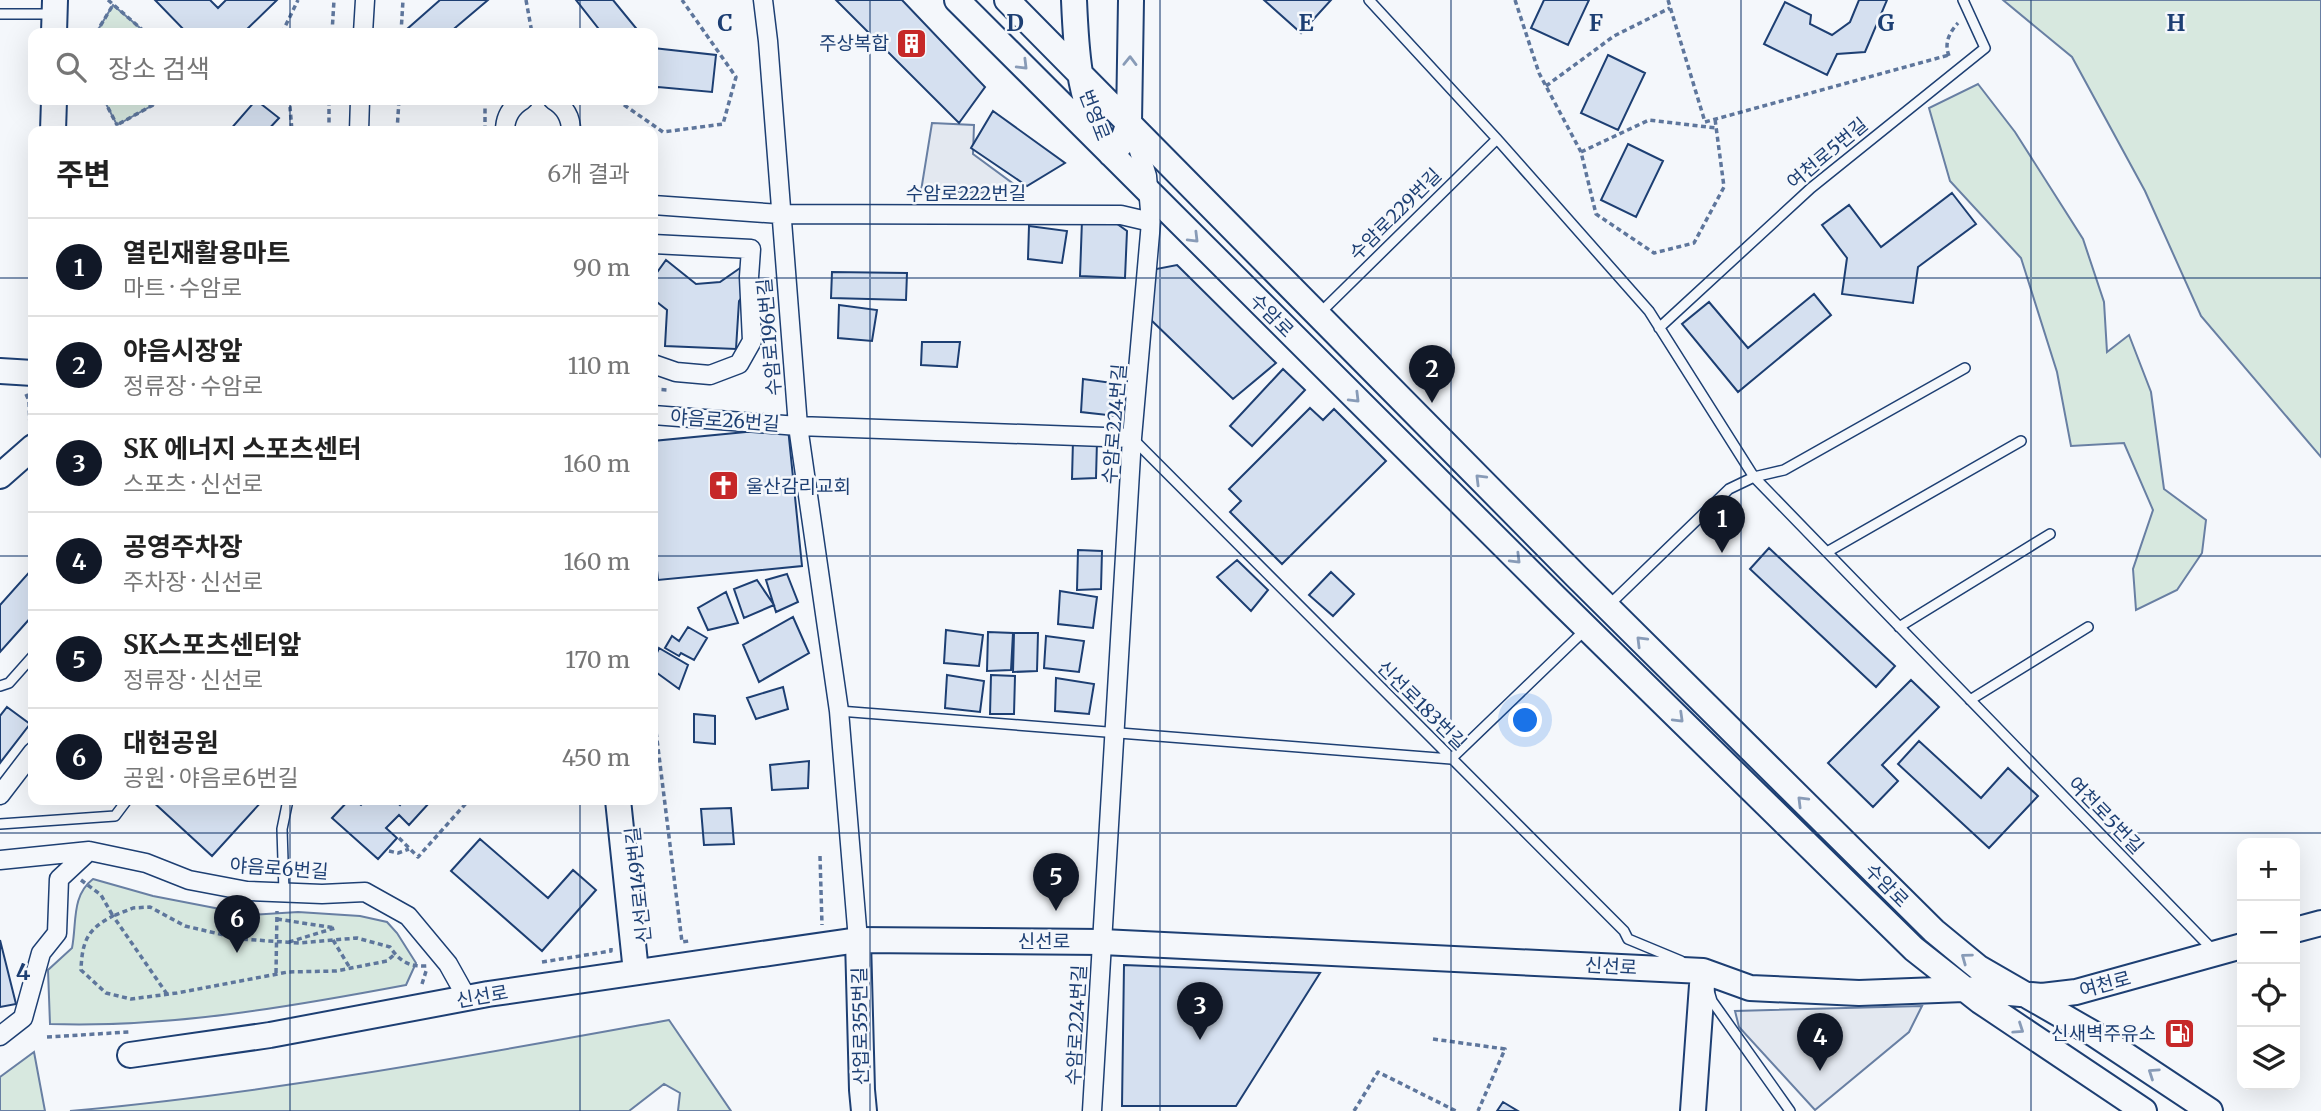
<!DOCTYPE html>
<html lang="ko">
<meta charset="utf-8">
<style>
:root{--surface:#fff;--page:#f2f2f2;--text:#222;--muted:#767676;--line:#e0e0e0;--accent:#111827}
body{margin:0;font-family:Merriweather,"Noto Sans KR",serif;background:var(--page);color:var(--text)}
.controls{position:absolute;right:21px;bottom:21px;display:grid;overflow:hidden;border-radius:14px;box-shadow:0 7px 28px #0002}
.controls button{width:63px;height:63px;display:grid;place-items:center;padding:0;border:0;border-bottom:2px solid var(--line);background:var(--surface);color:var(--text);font:35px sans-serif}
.you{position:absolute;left:1526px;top:721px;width:24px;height:24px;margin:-18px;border:5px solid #fff;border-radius:50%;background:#1a73e8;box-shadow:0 0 0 10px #1a73e833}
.badge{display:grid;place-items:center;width:46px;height:46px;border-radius:50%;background:var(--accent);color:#fff;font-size:23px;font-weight:700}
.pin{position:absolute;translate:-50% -58px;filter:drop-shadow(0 2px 4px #0008)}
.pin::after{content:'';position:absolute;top:37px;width:24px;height:21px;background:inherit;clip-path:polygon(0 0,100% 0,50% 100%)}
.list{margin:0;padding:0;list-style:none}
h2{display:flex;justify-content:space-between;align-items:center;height:91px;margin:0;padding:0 28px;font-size:30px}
h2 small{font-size:23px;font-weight:400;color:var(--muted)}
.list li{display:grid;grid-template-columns:46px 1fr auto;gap:21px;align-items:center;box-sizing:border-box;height:98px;padding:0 28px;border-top:2px solid var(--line)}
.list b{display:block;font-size:26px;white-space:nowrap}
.list p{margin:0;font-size:23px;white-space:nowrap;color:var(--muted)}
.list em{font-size:23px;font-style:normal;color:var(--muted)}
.icon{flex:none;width:38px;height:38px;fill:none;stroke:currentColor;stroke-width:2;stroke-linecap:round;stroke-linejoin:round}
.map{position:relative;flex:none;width:2321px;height:1111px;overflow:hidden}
.search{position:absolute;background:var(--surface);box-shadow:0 7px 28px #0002;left:28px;top:28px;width:630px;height:77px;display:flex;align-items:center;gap:18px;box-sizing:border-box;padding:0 24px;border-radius:14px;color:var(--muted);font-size:26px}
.panel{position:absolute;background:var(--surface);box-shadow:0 7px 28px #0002;left:28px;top:126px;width:630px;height:679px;border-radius:14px}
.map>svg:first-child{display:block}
</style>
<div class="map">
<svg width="2321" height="1111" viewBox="0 0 2321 1111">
<rect width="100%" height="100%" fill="#f4f7fb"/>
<path fill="#d7e8df" stroke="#687fa3" stroke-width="2" d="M2003 0H2321V457L2201 316 2145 191 2072 57Z
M113 5 146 33H96Z
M1978 84 2015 132 2083 239 2104 302 2107 352 2129 335 2151 392 2164 489 2206 520 2202 553 2177 590 2136 610 2133 569 2153 510 2124 443 2071 446 2057 372 2021 258 1950 181 1929 108Z
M104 100H162L117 125Z
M93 879 153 896 251 915 298 912 360 916 387 922 397 933 416 963 406 985C289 1007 169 1028 50 1024L48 970 72 948C77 923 71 896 93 879Z
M669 1020 731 1111H678L680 1093 664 1084 629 1111H70C271 1093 470 1056 669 1020Z
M34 1052 45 1111H0V1077Z"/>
<path fill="#e3e8f0" stroke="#687fa3" stroke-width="2" d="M932 123 974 125 973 154 1015 185 1013 193 921 191Z
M1922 1006 1909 1032 1815 1110 1739 1027 1735 1011Z"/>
<path fill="#d5e0f0" stroke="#1d3f73" stroke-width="2" d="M155 0H210L218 8 226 0H277L243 33H187Z
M440 0H488L449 33H408L406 30Z
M576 0H613L640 33H602Z
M836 0H902L985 87 959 123Z
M1264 0H1331L1301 33Z
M1544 0H1589L1568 45 1531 28Z
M1859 0H1887L1865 52 1837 54 1827 75 1764 44 1785 2 1811 15 1810 24 1832 35 1850 22Z
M653 48 716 55 712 92 658 87 653 91Z
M1608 55 1645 73 1618 130 1581 113Z
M256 100 279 118 267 131H229Z
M993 111 1065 163 1027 186 971 148Z
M1628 144 1663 161 1636 217 1601 200Z
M1952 193 1976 224 1918 267 1913 303 1842 294 1847 258 1822 225 1849 205 1881 247Z
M1082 220 1113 221 1127 231 1125 278 1080 276Z
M1029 226 1067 231 1062 263 1028 259Z
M666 260 696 284 720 282 743 266 750 287 739 301 736 349 665 346 667 310 653 299V278Z
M1177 265 1276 363 1233 399 1149 318 1151 270Z
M832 272 907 273 906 300 831 298Z
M1814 294 1831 315 1738 392 1682 324 1709 302 1748 348Z
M839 305 877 310 872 341 838 338Z
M922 342H960L957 367 921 365Z
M1283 369 1305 390 1252 446 1230 426Z
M1083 379 1120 384 1116 416 1081 412Z
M1310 408 1323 420 1334 409 1386 461 1282 564 1230 512 1241 501 1229 489Z
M788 428 802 566 658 580 653 531V441Z
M1073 440 1097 441 1096 478 1072 479Z
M1769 548 1895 666 1876 687 1750 569Z
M1078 550 1102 551 1101 589 1077 590Z
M1237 560 1268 590 1251 611 1217 577Z
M33 568V615L0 652V605Z
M1331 572 1354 594 1333 616 1309 595Z
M787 574 798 602 776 612 766 580Z
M757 580 774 605 744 618 734 589Z
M1060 591 1097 597 1093 628 1058 624Z
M726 592 738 623 708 630 698 608Z
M793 617 809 653 759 682 743 645Z
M688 627 707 638 694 660 681 653 679 656 665 648 672 636 679 641Z
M946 630 983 635 979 666 944 663Z
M988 632 1013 633 1011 670 987 671Z
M1014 633H1038L1037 671 1013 672Z
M1046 636 1084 641 1079 672 1044 668Z
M659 648 688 665 679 689 653 670V662Z
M947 675 984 681 980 712 945 708Z
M991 675 1015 676 1014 714H990Z
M1056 678 1094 684 1089 714 1055 711Z
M1911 680 1939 707 1882 765 1898 781 1873 807 1828 763Z
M783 687 788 709 756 719 747 698Z
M7 707 30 724 0 763V716Z
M694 714 715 716V744L694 742Z
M1919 741 1981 798 2008 768 2038 796 1989 848 1898 764Z
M809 761 808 788 772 790 770 765Z
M151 800H215L218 802 221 800H263L212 856Z
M349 800H355L361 805 366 800H394L400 805 404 800H428L430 802 409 825 399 815 386 828 397 838 378 859 332 818Z
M731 808 734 844 704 845 701 809Z
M480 839 548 898 573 870 596 890 542 951 451 871Z
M0 940 16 1004 0 1007Z
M1124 965 1320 973 1236 1106H1122Z
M1503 1102 1518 1111H1497Z"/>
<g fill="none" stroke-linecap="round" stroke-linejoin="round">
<defs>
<path id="lane" d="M1369 0 1497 139 1649 311 1754 477 2213 950
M0 14H54
M1319 314 1497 139
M1659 328 1811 188 1985 48 1963 0
M1132 438 1624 931 1628 939 1681 961
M1827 552 2021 441
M1607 607 1729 489 1754 477 1784 470 1965 368
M1899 627 2050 534
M0 686 9 683 33 656
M1970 700 2088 627
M839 711 1451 759 1585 630
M0 824 115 816 127 800
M284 892 282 829 288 800
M1709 991 1712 1001 1790 1111"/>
<path id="street" d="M763 0 768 41 798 426 839 711 858 940
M363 33 365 0
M553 100C565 107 571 117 571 131
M359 131 360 100
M505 131C505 117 511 107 523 100
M653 205 780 214 1121 215 1151 222
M653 244 751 249 749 277 752 341 739 364 710 375 676 372 653 364
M653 415 798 426 1132 438
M0 795 33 752
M0 860 89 851 146 863 189 880 247 891 322 894 365 892 408 916 448 964 467 998
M0 1036 23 1018 41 953 57 933 59 879 89 851
M1092 1111 1132 438 1151 222 1147 176 1133 132"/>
<path id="secondary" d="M957 0 1555 597 1914 949 1980 1001 2144 1111
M1007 0 1577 577 1934 931 1979 968 2094 1034 2210 1111
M1074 0C1076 47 1078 97 1102 139
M54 33 55 0
M53 131 54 100
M1111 154 1122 143 1129 122 1131 0
M0 371 33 373
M0 476 33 447
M618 800 636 972
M2295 930 2321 923
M858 940 862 1090 864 1111
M130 1055 270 1035 488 994 858 940 1102 942 1703 971 1750 988 1859 993 1964 989 2042 996 2076 992 2242 946
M1693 1111 1703 971"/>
</defs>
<use href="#lane" stroke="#1d3f73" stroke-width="12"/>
<use href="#street" stroke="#1d3f73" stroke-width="21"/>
<use href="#secondary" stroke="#1d3f73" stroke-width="28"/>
<path stroke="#5e769c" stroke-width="3.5" stroke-dasharray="5 3.5" stroke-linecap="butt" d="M108 0 146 33
M526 0 532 33
M1515 0 1539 73 1581 152 1596 214 1654 253 1694 243 1724 187 1715 119
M1668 0 1705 122 1949 55
M96 33 113 5
M282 33 298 0
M332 33 334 0
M401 33 403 0
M1949 56C1944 43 1949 33 1958 23
M1546 86 1614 36 1670 8
M104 100 117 125
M284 100 290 107 292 131
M485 100V126
M617 100 663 132 723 124 736 77 682 0
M118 131 117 125 162 100
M329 131V100
M397 131 399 100
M1581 152 1649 120 1716 128
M653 389 668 390
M26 394 29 401 30 428
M653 707 682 942 689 941
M399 838 418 857 469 800
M389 851 398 853 409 849
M820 856 822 925
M81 880 101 895 113 916 133 908 150 907 185 926 241 939 299 943 357 938 390 947C400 962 410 967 427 966
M277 919 335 928 289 942
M333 940 350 968
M542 962 611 951V948
M276 973 277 911
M422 984 427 968
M167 994 113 916C87 929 82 942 81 970L106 993 131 999 177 993 288 972 336 971 387 961 395 954
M47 1037 129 1032
M1433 1039 1505 1049 1478 1111
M1354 1111 1378 1072 1456 1111"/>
<use href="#lane" stroke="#f4f7fb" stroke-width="9"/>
<use href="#street" stroke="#f4f7fb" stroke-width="18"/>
<use href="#secondary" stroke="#f4f7fb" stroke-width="24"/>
</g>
<defs><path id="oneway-chevron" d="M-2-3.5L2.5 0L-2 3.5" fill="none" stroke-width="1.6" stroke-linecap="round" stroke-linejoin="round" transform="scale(1.75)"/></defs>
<g stroke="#889bb7">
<use href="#oneway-chevron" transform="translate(1130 61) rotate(-89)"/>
<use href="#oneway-chevron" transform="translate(1023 65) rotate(45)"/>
<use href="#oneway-chevron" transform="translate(1194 238) rotate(45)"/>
<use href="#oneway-chevron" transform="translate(1355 398) rotate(45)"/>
<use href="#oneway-chevron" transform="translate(1480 479) rotate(-135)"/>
<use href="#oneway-chevron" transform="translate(1516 559) rotate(45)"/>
<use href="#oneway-chevron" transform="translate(1641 641) rotate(-135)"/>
<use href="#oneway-chevron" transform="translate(1679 718) rotate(44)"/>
<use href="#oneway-chevron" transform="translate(1802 801) rotate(-135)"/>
<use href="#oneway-chevron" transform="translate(1966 958) rotate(-144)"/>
<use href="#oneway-chevron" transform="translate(2019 1029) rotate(34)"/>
<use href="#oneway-chevron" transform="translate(2153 1073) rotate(-146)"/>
</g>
<path fill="none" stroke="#1d3f73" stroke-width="2" stroke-opacity="0.55" d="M290 0V33M580 0V33M870 0V1111M1160 0V1111M1451 0V1111M1741 0V1111M2031 0V1111M290 100V131M580 100V131M0 278H33M653 278H2321M0 556H33M653 556H2321M290 800V1111M580 800V1111M0 833H2321"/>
<defs>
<symbol id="building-square" viewBox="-11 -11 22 22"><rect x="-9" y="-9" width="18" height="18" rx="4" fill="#c62828" stroke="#f4f7fb"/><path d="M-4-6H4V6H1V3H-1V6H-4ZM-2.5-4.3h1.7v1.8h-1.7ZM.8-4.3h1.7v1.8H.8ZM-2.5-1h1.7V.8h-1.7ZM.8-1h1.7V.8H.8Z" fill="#fff"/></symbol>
<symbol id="church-square" viewBox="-11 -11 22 22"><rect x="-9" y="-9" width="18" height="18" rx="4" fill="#c62828" stroke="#f4f7fb"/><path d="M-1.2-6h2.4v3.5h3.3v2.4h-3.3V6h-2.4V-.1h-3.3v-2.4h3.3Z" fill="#fff"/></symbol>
<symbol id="fuel-square" viewBox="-11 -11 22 22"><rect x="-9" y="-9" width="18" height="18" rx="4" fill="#c62828" stroke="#f4f7fb"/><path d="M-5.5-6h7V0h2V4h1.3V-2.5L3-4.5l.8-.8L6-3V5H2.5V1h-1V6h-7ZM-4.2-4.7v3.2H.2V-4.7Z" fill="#fff"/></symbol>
</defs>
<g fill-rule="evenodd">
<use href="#building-square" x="894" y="26" width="35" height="35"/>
<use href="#church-square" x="706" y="468" width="35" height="35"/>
<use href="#fuel-square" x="2162" y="1016" width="35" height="35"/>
</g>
<g text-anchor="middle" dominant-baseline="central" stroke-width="5" stroke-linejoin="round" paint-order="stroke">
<g font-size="19" fill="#1d3f73" stroke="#f4f7fb" text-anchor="end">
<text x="889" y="43">주상복합</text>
<text x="746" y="486" text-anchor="start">울산감리교회</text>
<text x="2156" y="1033">신새벽주유소</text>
</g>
<g font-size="19" fill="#1d3f73" stroke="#f4f7fb">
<text transform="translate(1095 115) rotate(69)">번영로</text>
<text transform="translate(1827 153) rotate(-40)">여천로5번길</text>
<text x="966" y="193">수암로222번길</text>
<text transform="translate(1395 214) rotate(-45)">수암로229번길</text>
<text transform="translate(1272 315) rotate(45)">수암로</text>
<text transform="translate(769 337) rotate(-95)">수암로196번길</text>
<text transform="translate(725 420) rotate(4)">야음로26번길</text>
<text transform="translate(1114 424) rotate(-85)">수암로224번길</text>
<text transform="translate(1422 705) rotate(45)">신선로183번길</text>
<text transform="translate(2106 815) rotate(46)">여천로5번길</text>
<text transform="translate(279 868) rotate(4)">야음로6번길</text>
<text transform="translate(638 885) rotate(-96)">신선로149번길</text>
<text transform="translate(1887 885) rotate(45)">수암로</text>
<text x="1044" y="941">신선로</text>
<text transform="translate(1611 966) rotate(3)">신선로</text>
<text transform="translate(2105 984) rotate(-15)">여천로</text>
<text transform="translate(482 996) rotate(-10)">신선로</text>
<text transform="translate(1076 1025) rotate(-87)">수암로224번길</text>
<text transform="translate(860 1026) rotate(-91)">산업로355번길</text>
</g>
</g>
<g font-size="23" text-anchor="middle" font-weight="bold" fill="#1d3f73" stroke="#f4f7fb" stroke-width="5" stroke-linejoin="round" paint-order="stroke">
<text x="725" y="31">C</text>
<text x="1015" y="31">D</text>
<text x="1306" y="31">E</text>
<text x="1596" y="31">F</text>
<text x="1886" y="31">G</text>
<text x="2176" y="31">H</text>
<text x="23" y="980">4</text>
</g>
</svg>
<div class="controls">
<button>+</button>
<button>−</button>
<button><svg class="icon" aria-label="locate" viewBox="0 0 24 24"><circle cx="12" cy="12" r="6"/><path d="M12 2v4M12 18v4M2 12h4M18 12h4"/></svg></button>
<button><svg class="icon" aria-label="layers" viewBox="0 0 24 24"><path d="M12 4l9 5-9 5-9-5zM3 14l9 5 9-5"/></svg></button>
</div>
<div class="you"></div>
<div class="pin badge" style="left:1722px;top:553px">1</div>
<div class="pin badge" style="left:1432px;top:403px">2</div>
<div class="pin badge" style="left:1200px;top:1040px">3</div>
<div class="pin badge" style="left:1820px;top:1071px">4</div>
<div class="pin badge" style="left:1056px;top:911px">5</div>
<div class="pin badge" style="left:237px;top:953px">6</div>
<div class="search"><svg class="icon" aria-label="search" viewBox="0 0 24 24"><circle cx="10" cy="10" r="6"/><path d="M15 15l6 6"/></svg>장소 검색</div>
<section class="panel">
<h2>주변<small>6개 결과</small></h2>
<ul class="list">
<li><span class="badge">1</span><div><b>열린재활용마트</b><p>마트 · 수암로</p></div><em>90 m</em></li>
<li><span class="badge">2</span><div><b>야음시장앞</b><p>정류장 · 수암로</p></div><em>110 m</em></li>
<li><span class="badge">3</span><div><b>SK 에너지 스포츠센터</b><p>스포츠 · 신선로</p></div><em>160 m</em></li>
<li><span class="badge">4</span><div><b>공영주차장</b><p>주차장 · 신선로</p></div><em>160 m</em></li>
<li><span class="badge">5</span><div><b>SK스포츠센터앞</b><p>정류장 · 신선로</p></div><em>170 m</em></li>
<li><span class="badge">6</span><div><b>대현공원</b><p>공원 · 야음로6번길</p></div><em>450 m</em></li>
</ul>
</section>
</div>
